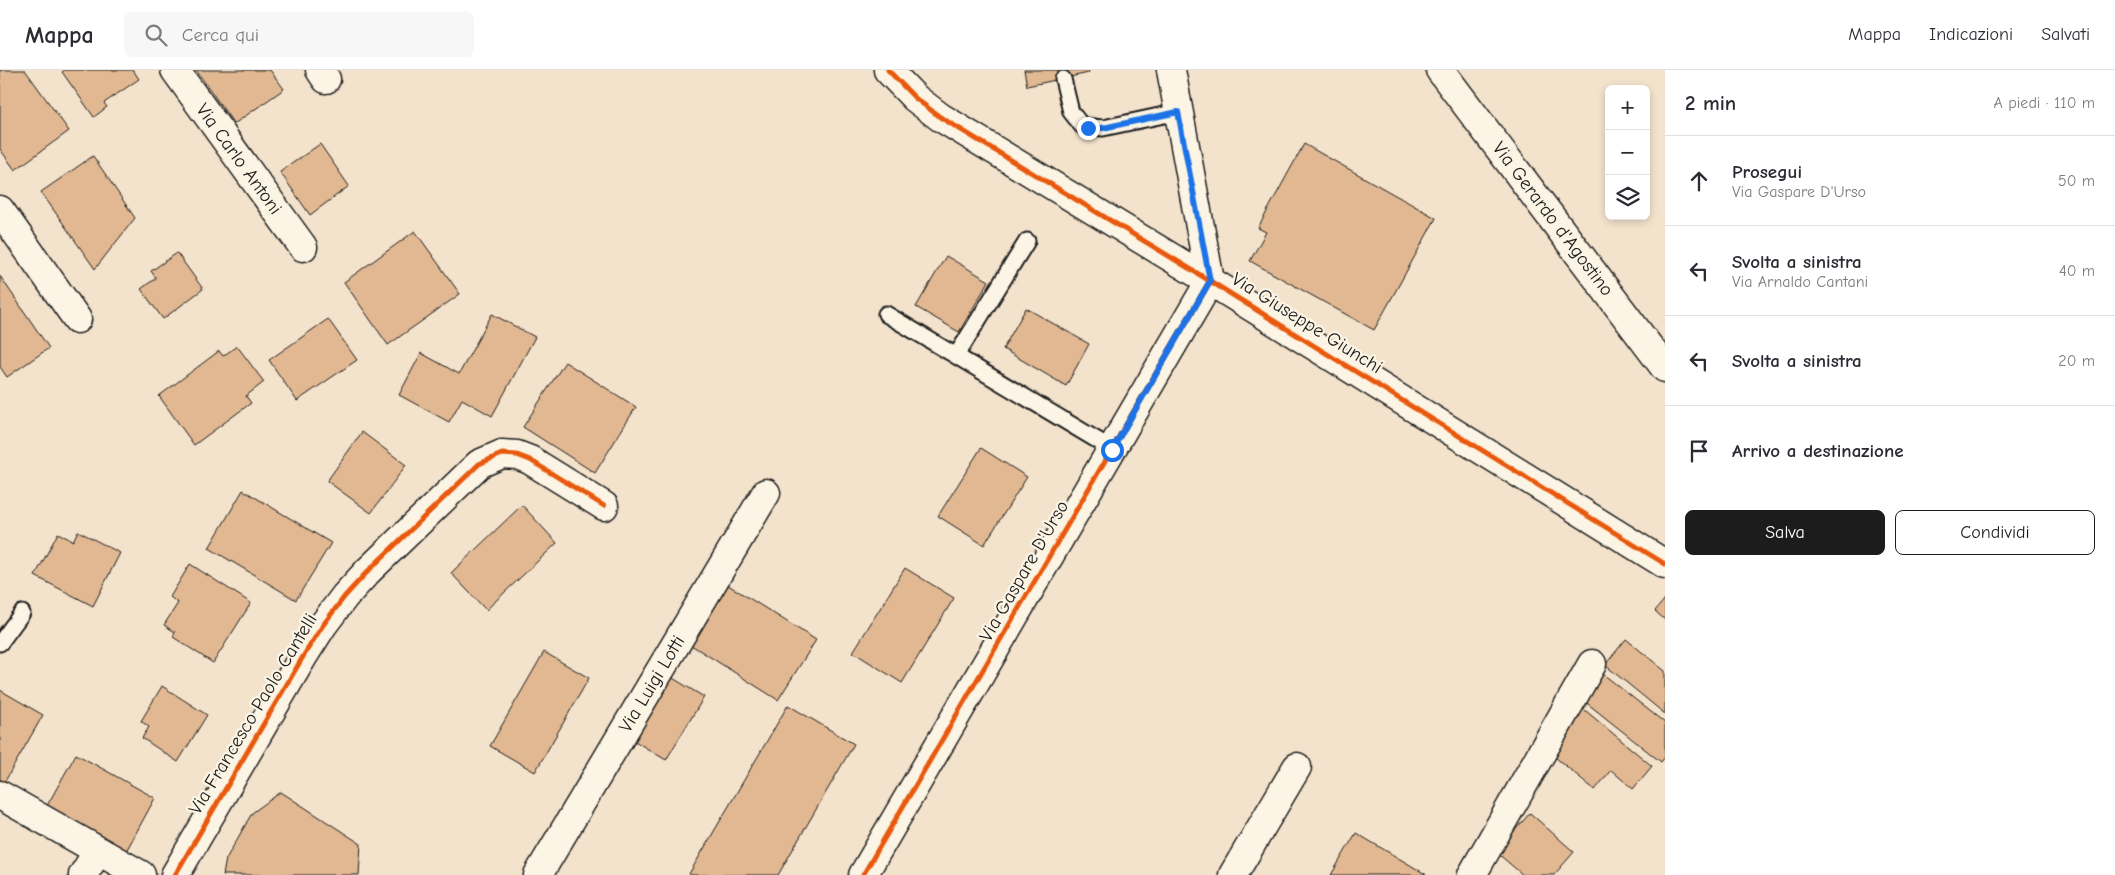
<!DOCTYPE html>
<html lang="it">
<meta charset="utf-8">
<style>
:root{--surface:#fff;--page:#f7f7f7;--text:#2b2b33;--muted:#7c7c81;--line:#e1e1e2;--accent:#1c1c1c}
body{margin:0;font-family:"Comic Neue",sans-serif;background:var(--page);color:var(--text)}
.controls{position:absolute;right:15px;top:15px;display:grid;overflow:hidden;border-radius:8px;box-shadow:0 2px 8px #0003}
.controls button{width:45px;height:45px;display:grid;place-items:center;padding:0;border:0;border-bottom:1px solid var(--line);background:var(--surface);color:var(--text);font:25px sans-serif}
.stop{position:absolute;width:15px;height:15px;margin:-11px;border:4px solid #1a73e8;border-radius:50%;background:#fff}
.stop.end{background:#1a73e8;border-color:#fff;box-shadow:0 1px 5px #0008}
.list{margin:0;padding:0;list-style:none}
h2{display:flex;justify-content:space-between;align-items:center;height:65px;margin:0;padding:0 20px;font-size:21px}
h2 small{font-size:16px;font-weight:400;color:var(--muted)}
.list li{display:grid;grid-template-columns:32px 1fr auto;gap:15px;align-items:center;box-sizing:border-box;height:90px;padding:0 20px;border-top:1px solid var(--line)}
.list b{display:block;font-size:19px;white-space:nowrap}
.list p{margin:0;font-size:16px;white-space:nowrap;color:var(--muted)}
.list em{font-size:16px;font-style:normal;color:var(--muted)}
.actions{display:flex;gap:10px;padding:15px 20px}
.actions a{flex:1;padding:11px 0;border:1px solid var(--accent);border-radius:8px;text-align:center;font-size:18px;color:var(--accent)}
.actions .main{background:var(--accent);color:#fff}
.icon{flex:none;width:28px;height:28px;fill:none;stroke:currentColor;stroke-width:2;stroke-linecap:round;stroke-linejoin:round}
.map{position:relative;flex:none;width:1665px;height:805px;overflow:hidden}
header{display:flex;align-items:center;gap:30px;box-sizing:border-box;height:70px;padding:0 25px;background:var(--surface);border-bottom:1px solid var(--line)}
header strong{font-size:24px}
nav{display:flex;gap:28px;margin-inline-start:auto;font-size:18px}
.search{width:350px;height:45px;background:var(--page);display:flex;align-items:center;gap:12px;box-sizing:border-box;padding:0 18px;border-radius:8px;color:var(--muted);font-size:19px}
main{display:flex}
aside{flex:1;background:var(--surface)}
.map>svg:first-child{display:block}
</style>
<header>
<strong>Mappa</strong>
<div class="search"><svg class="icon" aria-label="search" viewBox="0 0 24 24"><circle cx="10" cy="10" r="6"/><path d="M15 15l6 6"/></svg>Cerca qui</div>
<nav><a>Mappa</a><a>Indicazioni</a><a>Salvati</a></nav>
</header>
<main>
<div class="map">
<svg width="1665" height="805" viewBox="0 0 1665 805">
<rect width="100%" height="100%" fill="#f4e3cc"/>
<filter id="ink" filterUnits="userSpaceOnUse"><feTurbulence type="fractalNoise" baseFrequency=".02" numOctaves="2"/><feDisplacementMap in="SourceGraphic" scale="10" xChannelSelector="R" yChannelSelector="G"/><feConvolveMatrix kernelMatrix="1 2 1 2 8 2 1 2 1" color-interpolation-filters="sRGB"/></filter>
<g filter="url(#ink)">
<path fill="#e1b892" stroke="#1c1c1c" d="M0 0H25L69 61 15 100 0 79Z
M65 0H133L139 9 104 33 107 37 94 47 62 2Z
M196 0H270L284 19 234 54Z
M1024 0H1088L1089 3 1027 16Z
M320 74 349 116 310 145 280 102Z
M1304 74 1436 148 1374 260 1250 191 1266 162 1258 158Z
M93 86 135 148 95 199 41 122Z
M415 161 460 224 388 275 344 212Z
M177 183 203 219 163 249 141 219 156 208 151 201Z
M946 186 989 211 959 262 916 237Z
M0 206 49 278 7 307 0 297Z
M1026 238 1089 274 1066 316 1003 279Z
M492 244 535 267 492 346 462 329 449 352 399 325 421 283 459 304Z
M328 249 357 290 297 331 269 290Z
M237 276 264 312 246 326 251 333 194 375 159 326 219 281 223 286Z
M565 292 636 337 595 403 523 357Z
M362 362 406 395 371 443 327 411Z
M981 378 1027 407 984 475 938 446Z
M243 420 331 473 296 530 209 478Z
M522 435 557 473 486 540 451 503Z
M78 461 120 483 93 536 35 506 58 463 73 471Z
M190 494 251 533 213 593 173 567 175 562 164 555 178 533 170 527Z
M905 498 954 528 902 613 853 582Z
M725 513 816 570 778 630 688 573Z
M1665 529V550L1655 541Z
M1626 569 1665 601V644L1605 595Z
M544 582 589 608 535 702 490 676Z
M1603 604 1665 653V687L1661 692 1583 630Z
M671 607 704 627 666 690 633 670Z
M162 616 207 645 178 692 142 668 149 657 141 651Z
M0 620 43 645 4 713 0 710Z
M788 635 854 674 778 805H691L689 804Z
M1580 636 1652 696 1633 719 1611 700 1595 720 1550 683Z
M76 684 155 728 124 785 44 741Z
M281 722 361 774 359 805H223L226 789 252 743Z
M1530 743 1574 782 1554 805H1523L1496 782Z
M1356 763 1427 805H1331Z"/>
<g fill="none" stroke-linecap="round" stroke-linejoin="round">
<defs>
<path id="lane" d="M1063 9 1071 42 1082 56 1103 58 1178 42
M886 244 1112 379
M956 286 1027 171
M0 573 22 543"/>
<path id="street" d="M175 0 303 177
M320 0 326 9
M888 0 915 28 940 47 1210 211 1665 494
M1171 0 1210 211
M1440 0 1665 298
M0 140 77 249
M0 725 141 805
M83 805 98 781
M175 805 304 585 323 555 345 526 368 501 479 394 502 384 517 385 530 390 604 436
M538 805 766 423
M863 805 1210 211
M1233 805 1297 697
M1472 805 1592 594"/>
</defs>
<use href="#lane" stroke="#1c1c1c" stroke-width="19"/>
<use href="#street" stroke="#1c1c1c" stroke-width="31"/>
<use href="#lane" stroke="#fcf5e5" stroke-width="15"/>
<use href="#street" stroke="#fcf5e5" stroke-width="28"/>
<defs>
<path id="cycleway" d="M888 0 915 28 940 47 1210 211 1665 494
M175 805 304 585 323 555 345 526 368 501 479 394 502 384 517 385 530 390 604 436
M863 805 1210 211"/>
</defs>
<use href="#cycleway" stroke="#fcf5e5" stroke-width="8"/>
<use href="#cycleway" stroke="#e8590c" stroke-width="5"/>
</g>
</g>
<g fill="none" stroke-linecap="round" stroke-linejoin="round" filter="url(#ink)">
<path stroke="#1a73e8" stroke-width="6" d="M1088 58H1103L1178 42 1210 211 1112 380"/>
</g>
<g text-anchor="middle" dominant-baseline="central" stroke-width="4.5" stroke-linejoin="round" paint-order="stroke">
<g font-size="19" fill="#1c1c1c" stroke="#fcf5e5">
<text transform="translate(239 89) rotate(54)">Via Carlo Antoni</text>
<text transform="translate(1553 149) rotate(53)">Via Gerardo d'Agostino</text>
<text transform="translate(1307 253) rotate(32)">Via Giuseppe Giunchi</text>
<text transform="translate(1024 501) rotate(-60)">Via Gaspare D'Urso</text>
<text transform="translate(652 614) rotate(-59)">Via Luigi Lotti</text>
<text transform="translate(253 644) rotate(-59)">Via Francesco Paolo Cantelli</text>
</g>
</g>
</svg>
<div class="controls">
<button>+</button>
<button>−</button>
<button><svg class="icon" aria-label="layers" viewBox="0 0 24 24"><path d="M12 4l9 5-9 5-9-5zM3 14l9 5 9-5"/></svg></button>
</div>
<div class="stop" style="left:1112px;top:380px"></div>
<div class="stop end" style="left:1088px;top:58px"></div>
</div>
<aside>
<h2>2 min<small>A piedi · 110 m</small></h2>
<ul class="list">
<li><svg class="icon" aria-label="ahead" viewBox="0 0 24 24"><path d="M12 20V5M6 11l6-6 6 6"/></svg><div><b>Prosegui</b><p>Via Gaspare D'Urso</p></div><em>50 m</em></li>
<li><svg class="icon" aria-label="left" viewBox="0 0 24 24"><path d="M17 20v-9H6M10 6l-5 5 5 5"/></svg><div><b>Svolta a sinistra</b><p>Via Arnaldo Cantani</p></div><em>40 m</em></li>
<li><svg class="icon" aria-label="left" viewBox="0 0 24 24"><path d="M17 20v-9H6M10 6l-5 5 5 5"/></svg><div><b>Svolta a sinistra</b></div><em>20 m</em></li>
<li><svg class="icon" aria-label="arrive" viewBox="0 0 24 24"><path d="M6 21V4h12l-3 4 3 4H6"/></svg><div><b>Arrivo a destinazione</b></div></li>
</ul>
<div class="actions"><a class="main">Salva</a><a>Condividi</a></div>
</aside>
</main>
